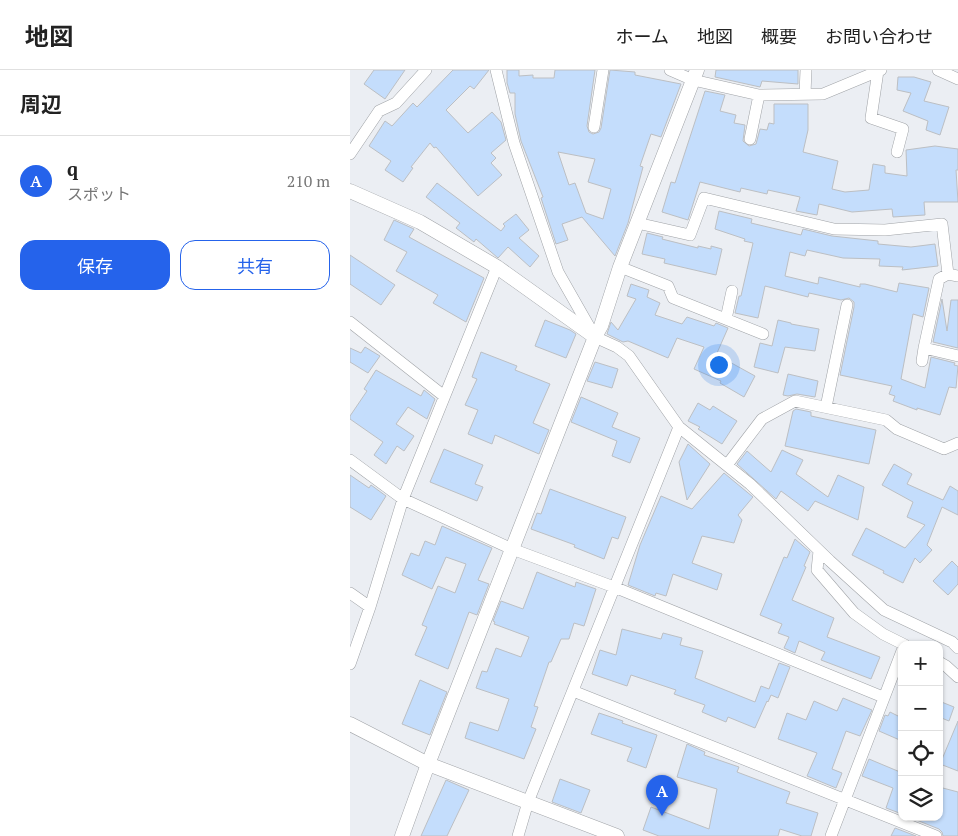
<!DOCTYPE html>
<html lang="ja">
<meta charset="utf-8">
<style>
:root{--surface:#fff;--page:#f6f6f6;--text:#222;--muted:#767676;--line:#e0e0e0;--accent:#2563eb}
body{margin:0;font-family:"PT Serif","Noto Sans JP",serif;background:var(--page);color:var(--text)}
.controls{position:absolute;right:15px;bottom:15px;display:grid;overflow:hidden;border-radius:10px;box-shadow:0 1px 4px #0004}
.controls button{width:45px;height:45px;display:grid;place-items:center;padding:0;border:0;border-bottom:1px solid var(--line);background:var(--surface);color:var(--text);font:25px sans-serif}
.you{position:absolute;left:368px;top:294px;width:18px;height:18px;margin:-12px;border:4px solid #fff;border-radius:50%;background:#1a73e8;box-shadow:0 0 0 8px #1a73e833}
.badge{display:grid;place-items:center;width:32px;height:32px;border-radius:50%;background:var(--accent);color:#fff;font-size:16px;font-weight:700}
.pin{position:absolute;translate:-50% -41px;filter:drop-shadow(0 1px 2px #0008)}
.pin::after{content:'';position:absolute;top:26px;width:18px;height:15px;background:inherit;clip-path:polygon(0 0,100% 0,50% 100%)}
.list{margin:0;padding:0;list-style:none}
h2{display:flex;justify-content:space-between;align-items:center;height:65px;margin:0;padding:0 20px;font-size:21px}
h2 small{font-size:16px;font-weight:400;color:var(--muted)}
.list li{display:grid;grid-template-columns:32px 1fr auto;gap:15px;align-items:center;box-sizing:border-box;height:90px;padding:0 20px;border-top:1px solid var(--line)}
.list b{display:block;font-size:19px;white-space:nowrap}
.list p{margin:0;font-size:16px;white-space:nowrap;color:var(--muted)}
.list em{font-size:16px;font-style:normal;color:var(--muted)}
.actions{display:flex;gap:10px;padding:15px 20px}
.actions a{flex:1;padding:11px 0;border:1px solid var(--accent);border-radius:15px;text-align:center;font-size:18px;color:var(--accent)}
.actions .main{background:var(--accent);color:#fff}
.icon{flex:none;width:28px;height:28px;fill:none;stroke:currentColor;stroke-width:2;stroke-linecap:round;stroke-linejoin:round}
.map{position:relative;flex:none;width:608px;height:766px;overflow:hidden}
header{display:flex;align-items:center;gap:30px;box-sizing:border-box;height:70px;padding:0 25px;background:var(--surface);border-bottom:1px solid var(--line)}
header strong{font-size:24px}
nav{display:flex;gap:28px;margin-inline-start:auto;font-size:18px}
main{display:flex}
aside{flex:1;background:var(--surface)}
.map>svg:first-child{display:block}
</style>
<header>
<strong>地図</strong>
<nav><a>ホーム</a><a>地図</a><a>概要</a><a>お問い合わせ</a></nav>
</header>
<main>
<aside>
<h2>周辺<small></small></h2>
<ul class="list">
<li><span class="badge">A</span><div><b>q</b><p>スポット</p></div><em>210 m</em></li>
</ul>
<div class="actions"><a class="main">保存</a><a>共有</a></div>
</aside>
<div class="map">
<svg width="608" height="766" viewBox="0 0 608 766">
<rect width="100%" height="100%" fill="#ebeef3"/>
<path fill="#c4ddfc" stroke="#bcbfc3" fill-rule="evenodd" d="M24 0H55L35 29 14 14Z
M103 0H139L124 19 120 16 96 40 118 63 142 42 151 52 156 70 141 83 146 88 141 93 152 105 128 126 86 77 84 78 80 73 61 97 63 98 53 112 35 100 41 91 19 76 35 51 42 56 63 33 67 37Z
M157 0H169V6L183 5V8H204L205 0H245L237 56 239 62 243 64 249 62 251 58 260 0 285 2V5L331 14 311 67 301 64 290 96 293 97 278 153 265 186 232 147 212 154 218 170 206 174 191 128 193 127 171 71 165 44V23H160L157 13ZM208 82 245 89 238 112 261 119 253 149 236 143 225 113 219 115Z
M366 0H448V14L412 11 410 17 365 7Z
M548 7H564L581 12 574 31 599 37 590 65 576 60 578 51 553 41 561 23 547 20Z
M355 21 375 25 370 41 386 45 384 53 395 55 393 71 399 76 406 74 410 59 417 60 419 53 424 54V34H458V60L453 82 488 91 482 119 495 122 519 120 523 94 535 96V103L557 106 556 80 585 76 608 79V100H606L608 132H574L575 145 543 147 542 139 502 142 469 134 467 145 446 141 450 127 418 120 417 124 391 118 390 122 350 112 338 150 312 142 321 112 325 113Z
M87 113 151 161 155 156 153 154 166 144 179 160 169 168 189 186 180 197 158 177 148 188 126 169 124 172 106 158 110 153 76 127Z
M369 141 402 149 401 153 451 165 453 159 482 166 528 171V174L561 177 585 174 588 196 552 200 553 197 529 196 530 189 493 188 457 180 455 186 440 182 435 206 468 214 469 207 510 217V214H515L547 222 549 213 579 218 573 247 563 244 551 309 575 318 581 287 605 293 604 295 608 296 606 318 599 317 590 345 567 338V340L543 331 545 326 539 324 542 316 490 305 504 237V232L499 228 491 230 459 223 458 227 415 216 408 248 385 243 389 226H391L403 173 394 171 395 169 365 159Z
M44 150 64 159 59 167 134 208 116 252 83 233 88 225 46 201 57 182 34 170Z
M297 163 313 167 312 169 348 178V176L361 179V176L372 179 366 205 314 193 315 189 292 184Z
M0 185 45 215 31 235 0 214Z
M281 214 299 220 297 227 310 233 305 245 332 254 337 247 364 256 366 253 378 258 367 283 377 288 376 290 405 306 394 327 370 313 371 311 344 299 354 277 327 268 318 288 278 271 273 272 257 264 261 252 268 260 286 229 277 226Z
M592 229 597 261 601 230H608V278L583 272Z
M195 250 220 260 226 264 216 288 185 276Z
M428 250 441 253V254L469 259 465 281 435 277 428 303 404 297 410 273 422 276Z
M15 277 30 286 18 303 0 292V278L11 283Z
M131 282 167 296 165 300 200 314 183 353 199 360 189 384 145 365 142 374 118 364 128 340 115 335 127 309 122 307Z
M245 292 268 299 262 318 237 311Z
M26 300 71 326 74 320 85 329 77 349 58 337 46 354 64 366 54 381 47 376 36 394 24 385 33 372 0 349V346L17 321 14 319Z
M438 304 468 311 465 327 447 324 438 326 433 325Z
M231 327 268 343 262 357 290 368 280 393 262 386 267 371 221 352Z
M348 333 360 340 363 336 387 351 372 374 348 359 350 357 338 351Z
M446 339 461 342V346L526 360 519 394 435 376 443 341Z
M338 374 360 394 337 430 329 392Z
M94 379 133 395 125 414 133 417 127 431 80 412Z
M432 380 453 390 446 404 478 427 488 405 514 417 508 450 465 431 458 441 431 421 426 429 387 394 397 381 421 402Z
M544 394 562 404 557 414 593 430 600 416 608 421V445L592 437 577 475 582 480 570 493 565 488 553 513 533 503 534 501 502 485 516 458 555 478 575 455 557 447 563 432 532 415Z
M374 403 403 427 388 445 392 450 384 473 352 466 342 493 372 504 367 520 323 504 316 526 306 523 305 526 278 515 290 475 311 426 342 439Z
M0 405 19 418 21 415 36 426 21 450 0 437Z
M200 419 276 447 268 469 262 467 254 489 224 477 225 475 181 459 187 443 191 444Z
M92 456 142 478 128 510 139 514 127 545 119 542 98 599 65 585 77 557 72 555 88 516 105 523 116 494 96 487 82 519 52 505 61 483 69 486 75 471 85 475Z
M445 469 460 482 454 496 456 497 442 530 484 548 477 567 530 587 521 609 471 590 475 582 449 571 445 583 434 578 439 567 428 563 432 554 410 545 434 487 437 488Z
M602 491 608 497V514L598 525 583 511Z
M187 502 225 517 226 512 246 519 234 556 224 553 219 569H211L201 592H199L184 636 188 637 181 657 186 659 174 689 115 668 120 652 148 661 159 629 126 618 132 601 137 602 146 578 171 587 179 567 144 554 145 552 143 551 151 531 173 539Z
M272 559 311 569 313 563 332 568 330 575 353 581 345 608 405 632 411 616 419 619 429 593 440 597 428 628 421 625 418 632 417 631 405 658 378 647 376 652 352 642 355 635 324 624 326 620 281 605 277 616 242 604 250 580 266 585Z
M70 610 97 622 80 665 52 654Z
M493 628 522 640 510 666 496 661 482 699 492 703 486 718 457 706 467 683 428 669 437 643 456 650 464 631 487 641Z
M589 631 604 637 599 651 589 647Z
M540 642 552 648V671L529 661 535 645 538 646Z
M249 643 273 651 272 653 307 665 296 698 277 691 282 678 241 664Z
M608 651V701L590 694Z
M337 674 355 682 354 685 389 697 387 702 440 722 436 733 468 743 461 766H452L430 759 428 766H309L293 760 301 737 359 759 367 719 327 707Z
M519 689 550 702 552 699V744L536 738 543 718 512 706Z
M210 709 240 720 231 743 202 732Z
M96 710 119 720 97 766H71Z
M589 717 608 722V766H593L592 762 589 759 559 747H589Z
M545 758 566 766H541Z"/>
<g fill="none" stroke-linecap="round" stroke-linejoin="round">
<defs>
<path id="minor" d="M146 0 164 73 208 202 245 267 267 277 279 286 329 357 400 414 480 491 534 540 602 572 608 578
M320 0 343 10 409 25 473 24 531 0
M588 0 608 9
M528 1 521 48 553 59 547 82
M455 24 456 0
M244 57 253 0
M400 69 409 25
M0 84 29 41 46 33 76 0
M287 153 340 165 354 128 484 159 535 160 592 154 598 204
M270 197 318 216 323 228 413 264
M608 206 598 204 589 209 574 278 608 286
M376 249 382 221
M0 252 94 326
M572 291 574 278
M476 337 497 235
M0 390 53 429 162 479 264 517 533 627
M377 395 412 349 445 331 536 350 547 359 594 379 608 373
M469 481 467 500 504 543 533 564 555 575
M0 523 20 537
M589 592 596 596 608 607
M0 594 20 537 53 429 147 197
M223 621 586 766
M168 766 178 732 329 357
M481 766 552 581"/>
<path id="tertiary" d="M0 121 70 152 147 197 245 267
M0 654 78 694 267 766
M52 766 78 694 245 267 251 256 270 197 347 0"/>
</defs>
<use href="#minor" stroke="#a0a3a7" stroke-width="12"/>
<use href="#tertiary" stroke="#a0a3a7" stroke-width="15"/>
<use href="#minor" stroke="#fff" stroke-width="11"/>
<use href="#tertiary" stroke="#fff" stroke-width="14"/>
</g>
</svg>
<div class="controls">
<button>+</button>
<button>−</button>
<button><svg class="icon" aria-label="locate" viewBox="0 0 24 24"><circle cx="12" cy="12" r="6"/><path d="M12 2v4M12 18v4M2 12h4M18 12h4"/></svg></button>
<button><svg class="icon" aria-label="layers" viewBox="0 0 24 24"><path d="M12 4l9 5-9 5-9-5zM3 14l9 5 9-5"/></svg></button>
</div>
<div class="you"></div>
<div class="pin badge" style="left:312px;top:746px">A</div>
</div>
</main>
